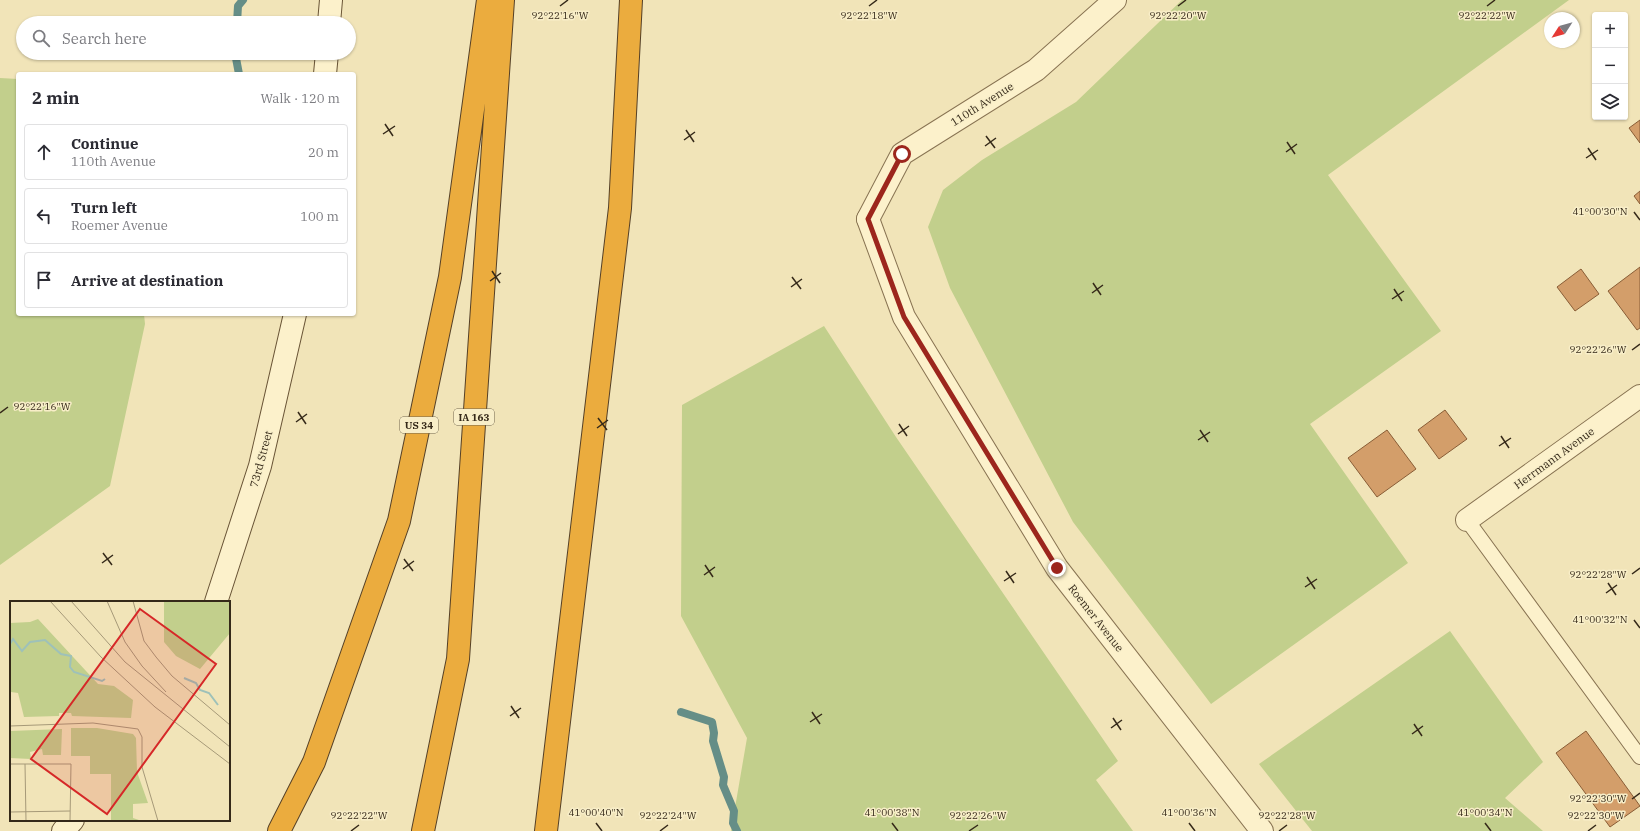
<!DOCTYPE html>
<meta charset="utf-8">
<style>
:root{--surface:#fff;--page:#f2f2f3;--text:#2b2b33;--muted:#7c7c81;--line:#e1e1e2}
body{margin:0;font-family:"IBM Plex Serif",serif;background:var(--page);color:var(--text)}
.controls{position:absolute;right:12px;top:12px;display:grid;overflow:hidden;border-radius:4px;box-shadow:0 1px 3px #0004}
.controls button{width:36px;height:36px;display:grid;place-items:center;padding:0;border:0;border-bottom:1px solid var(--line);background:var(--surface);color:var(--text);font:20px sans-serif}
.compass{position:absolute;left:1544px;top:12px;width:36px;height:36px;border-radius:50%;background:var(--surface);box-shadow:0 1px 3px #0004;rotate:234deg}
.stop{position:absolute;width:12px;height:12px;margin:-9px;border:3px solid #9c261d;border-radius:50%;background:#fff}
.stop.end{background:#9c261d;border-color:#fff;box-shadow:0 1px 4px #0008}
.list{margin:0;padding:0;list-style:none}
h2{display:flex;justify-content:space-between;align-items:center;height:52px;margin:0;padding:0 16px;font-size:17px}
h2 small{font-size:13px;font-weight:400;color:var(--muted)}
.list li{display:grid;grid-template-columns:26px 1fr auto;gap:12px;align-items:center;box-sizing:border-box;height:56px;margin:0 8px 8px;padding:0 8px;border:1px solid var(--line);border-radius:4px}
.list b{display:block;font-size:15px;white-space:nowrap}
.list p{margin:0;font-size:13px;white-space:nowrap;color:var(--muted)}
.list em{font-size:13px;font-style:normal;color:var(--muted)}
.icon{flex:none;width:22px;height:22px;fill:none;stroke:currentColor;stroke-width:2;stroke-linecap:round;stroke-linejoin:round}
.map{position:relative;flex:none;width:1640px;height:831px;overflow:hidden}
.search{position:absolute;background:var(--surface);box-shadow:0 1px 3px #0004;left:16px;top:16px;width:340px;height:44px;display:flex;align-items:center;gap:10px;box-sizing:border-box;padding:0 14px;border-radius:22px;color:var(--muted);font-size:15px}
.panel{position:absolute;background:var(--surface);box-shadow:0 1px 3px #0004;left:16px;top:72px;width:340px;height:244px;border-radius:4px}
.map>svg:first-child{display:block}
</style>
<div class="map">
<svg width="1640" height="831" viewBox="0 0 1640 831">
<rect width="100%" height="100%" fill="#f1e4b8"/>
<path fill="#c2cf8c" d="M1182 0H1569L1328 175 1441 331 1310 424 1408 563 1211 704 1073 522 950 288 928 227 943 190 982 160 1076 102Z
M0 78 18 79V314H144L145 324 110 486 0 565Z
M824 326 896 437 1118 761 1096 780 1133 831H731L747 738 681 616 682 405Z
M1450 631 1543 762 1505 798 1543 831H1312L1259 764Z"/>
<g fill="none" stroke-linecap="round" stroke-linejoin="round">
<path stroke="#658e87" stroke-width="8" d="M237 23 238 6 243 0
M235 53 239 74
M681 712 712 722 714 733 713 741 724 777 723 785 734 811 733 823 737 831"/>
</g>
<path fill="#d39e6a" stroke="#895d36" d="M1640 120V143L1629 128Z
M1640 191V204L1634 196Z
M1640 267V328L1637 330 1608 291Z
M1581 269 1599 294 1575 311 1557 287Z
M1445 410 1467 439 1439 459 1418 430Z
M1387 430 1416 469 1377 497 1348 458Z
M1586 731 1640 806 1610 827 1556 753Z"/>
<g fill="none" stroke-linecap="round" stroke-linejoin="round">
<defs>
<path id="service" d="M1467 520 1640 757"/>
<path id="minor" d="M868 219 902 154 1036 70 1115 0
M1467 520 1640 396"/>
<path id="tertiary" d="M868 219 904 317 1057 568 1262 831"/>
<path id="secondary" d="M329 23 331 0
M325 74 327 53
M216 602 260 466 295 314
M63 831 73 820"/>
<path id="motorway" d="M279 831 314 762 399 521 450 277 488 0
M423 831 458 659 503 0
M546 831 620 208 631 0"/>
</defs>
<use href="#service" stroke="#887352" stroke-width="16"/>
<use href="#minor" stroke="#887352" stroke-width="24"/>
<use href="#tertiary" stroke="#887352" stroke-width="24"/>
<use href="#secondary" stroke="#695436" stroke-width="24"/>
<use href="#motorway" stroke="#554027" stroke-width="24"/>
<use href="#service" stroke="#fcf1cb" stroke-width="14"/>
<use href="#minor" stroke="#fcf1cb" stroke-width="22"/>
<use href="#tertiary" stroke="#fcf1cb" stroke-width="22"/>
<use href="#secondary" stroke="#fcf1cb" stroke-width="22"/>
<use href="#motorway" stroke="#ebac3e" stroke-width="22"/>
</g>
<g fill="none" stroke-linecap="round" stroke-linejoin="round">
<path stroke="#9c261d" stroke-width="5" d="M902 154 868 219 904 317 1057 568"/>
</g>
<path fill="none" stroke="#352919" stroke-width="1.5" d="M560 6 568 0M869 6 877 0M1178 6 1186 0M1487 6 1495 0M385 124 393 136M686 130 694 142M383 134 395 126M986 136 995 148M684 140 695 132M1287 142 1295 154M985 146 996 138M1588 148 1596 160M1286 152 1297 144M1586 158 1598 150M1634 212 1640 220M492 271 500 283M792 277 801 289M490 281 501 273M1093 283 1101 295M791 287 802 279M1394 289 1402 301M1092 293 1103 285M1392 299 1404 291M1632 350 1640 344M298 412 306 424M0 413 8 407M598 418 607 430M296 422 307 414M899 424 907 436M597 428 608 420M1200 430 1208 442M898 434 909 426M1501 436 1509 448M1198 440 1210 432M1499 446 1511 438M103 553 112 565M404 559 413 571M102 563 113 555M705 565 713 577M403 569 414 561M1006 571 1014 583M1632 574 1640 568M704 575 715 567M1307 577 1315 589M1004 581 1016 573M1608 583 1616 595M1305 587 1317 579M1606 593 1617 585M1634 620 1640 628M511 706 519 718M812 712 820 724M510 716 521 708M1113 718 1121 730M810 722 822 714M1414 724 1422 736M1111 728 1122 720M1412 734 1423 726M1632 799 1640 793M596 823 602 831M892 823 898 831M1189 823 1195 831M1485 823 1491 831M351 831 359 825M660 831 668 825M969 831 978 825M1279 831 1287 825M1588 831 1596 825"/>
<g text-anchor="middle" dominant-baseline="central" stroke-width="3" stroke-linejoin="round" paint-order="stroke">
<g fill="#f8eec8" stroke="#70644e" stroke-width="1">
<rect x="454" y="409" width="40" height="16" rx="3"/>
<rect x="400" y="417" width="38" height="16" rx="3"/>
</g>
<g font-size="10" font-weight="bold" fill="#352919">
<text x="474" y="417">IA 163</text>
<text x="419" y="425">US 34</text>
</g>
<g font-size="11" fill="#352919" stroke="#f8eec8">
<text transform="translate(982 104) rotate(-32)">110th Avenue</text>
<text transform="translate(1554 458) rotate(-36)">Herrmann Avenue</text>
<text transform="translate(261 459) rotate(-75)">73rd Street</text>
<text transform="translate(1096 618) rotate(52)">Roemer Avenue</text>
</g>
</g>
<g transform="translate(10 601)">
<rect width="220" height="220" fill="#f1e4b8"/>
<path d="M154 0H220V32L190 68 166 55 154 41ZM28 18 88 83 104 85 123 99 121 117 62 115 61 112H49V115L14 116 8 92 1 91 0 89V22L20 21ZM61 127H87L123 133 126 137 127 171 138 202 123 203V217L132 220H101V173H80V155H61ZM52 128 51 154H33L32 148 20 151 21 158 0 157V130Z" fill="#c2cf8c"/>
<path fill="none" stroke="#9ec1b9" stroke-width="2" d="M0 43 3 38 12 50 20 41 35 39 51 53 61 55 60 66 64 71 92 80 95 78M174 77 186 82 190 89 199 92 208 104"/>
<path fill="none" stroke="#a69978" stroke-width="1" d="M40 0 91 56 145 106 220 163M61 0 115 61 220 146M97 0 115 41 132 65 156 91M123 0 134 40 146 56 162 75 220 124M0 125 83 122 128 128 132 136V166L148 220M0 163H61L60 220M15 163 16 220M0 211 60 210"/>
<path fill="#d62828" fill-opacity="0.15" stroke="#d62828" stroke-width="2" d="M130 8 206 63 97 213 21 158Z"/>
<rect width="220" height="220" fill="none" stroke="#352919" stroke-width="2"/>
</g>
<g font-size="10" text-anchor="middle" fill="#352919" stroke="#f8eec8" stroke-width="3" stroke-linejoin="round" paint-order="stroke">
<text x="560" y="19">92°22'16"W</text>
<text x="869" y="19">92°22'18"W</text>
<text x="1178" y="19">92°22'20"W</text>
<text x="1487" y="19">92°22'22"W</text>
<text x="1600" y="215">41°00'30"N</text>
<text x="1598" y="353">92°22'26"W</text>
<text x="42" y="410">92°22'16"W</text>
<text x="1598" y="578">92°22'28"W</text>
<text x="1600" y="623">41°00'32"N</text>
<text x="1598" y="802">92°22'30"W</text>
<text x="596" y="816">41°00'40"N</text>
<text x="892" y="816">41°00'38"N</text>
<text x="1189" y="816">41°00'36"N</text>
<text x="1485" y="816">41°00'34"N</text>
<text x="359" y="819">92°22'22"W</text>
<text x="668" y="819">92°22'24"W</text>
<text x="978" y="819">92°22'26"W</text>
<text x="1287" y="819">92°22'28"W</text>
<text x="1596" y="819">92°22'30"W</text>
</g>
</svg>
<div class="controls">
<button>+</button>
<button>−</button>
<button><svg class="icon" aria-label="layers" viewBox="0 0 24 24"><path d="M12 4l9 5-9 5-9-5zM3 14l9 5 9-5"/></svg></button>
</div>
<svg class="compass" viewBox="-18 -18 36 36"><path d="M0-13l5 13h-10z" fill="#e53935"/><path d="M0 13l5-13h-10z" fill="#7c7c81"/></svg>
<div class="stop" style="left:902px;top:154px"></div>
<div class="stop end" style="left:1057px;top:568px"></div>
<div class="search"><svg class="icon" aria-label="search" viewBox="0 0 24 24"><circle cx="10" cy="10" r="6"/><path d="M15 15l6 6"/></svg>Search here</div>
<section class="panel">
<h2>2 min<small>Walk · 120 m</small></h2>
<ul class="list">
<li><svg class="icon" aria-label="ahead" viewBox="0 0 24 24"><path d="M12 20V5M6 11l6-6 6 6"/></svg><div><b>Continue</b><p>110th Avenue</p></div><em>20 m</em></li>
<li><svg class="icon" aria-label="left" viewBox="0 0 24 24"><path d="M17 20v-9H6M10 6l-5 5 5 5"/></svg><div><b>Turn left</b><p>Roemer Avenue</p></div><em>100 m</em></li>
<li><svg class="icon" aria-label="arrive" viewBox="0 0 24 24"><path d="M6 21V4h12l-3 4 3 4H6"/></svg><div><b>Arrive at destination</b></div></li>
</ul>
</section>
</div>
